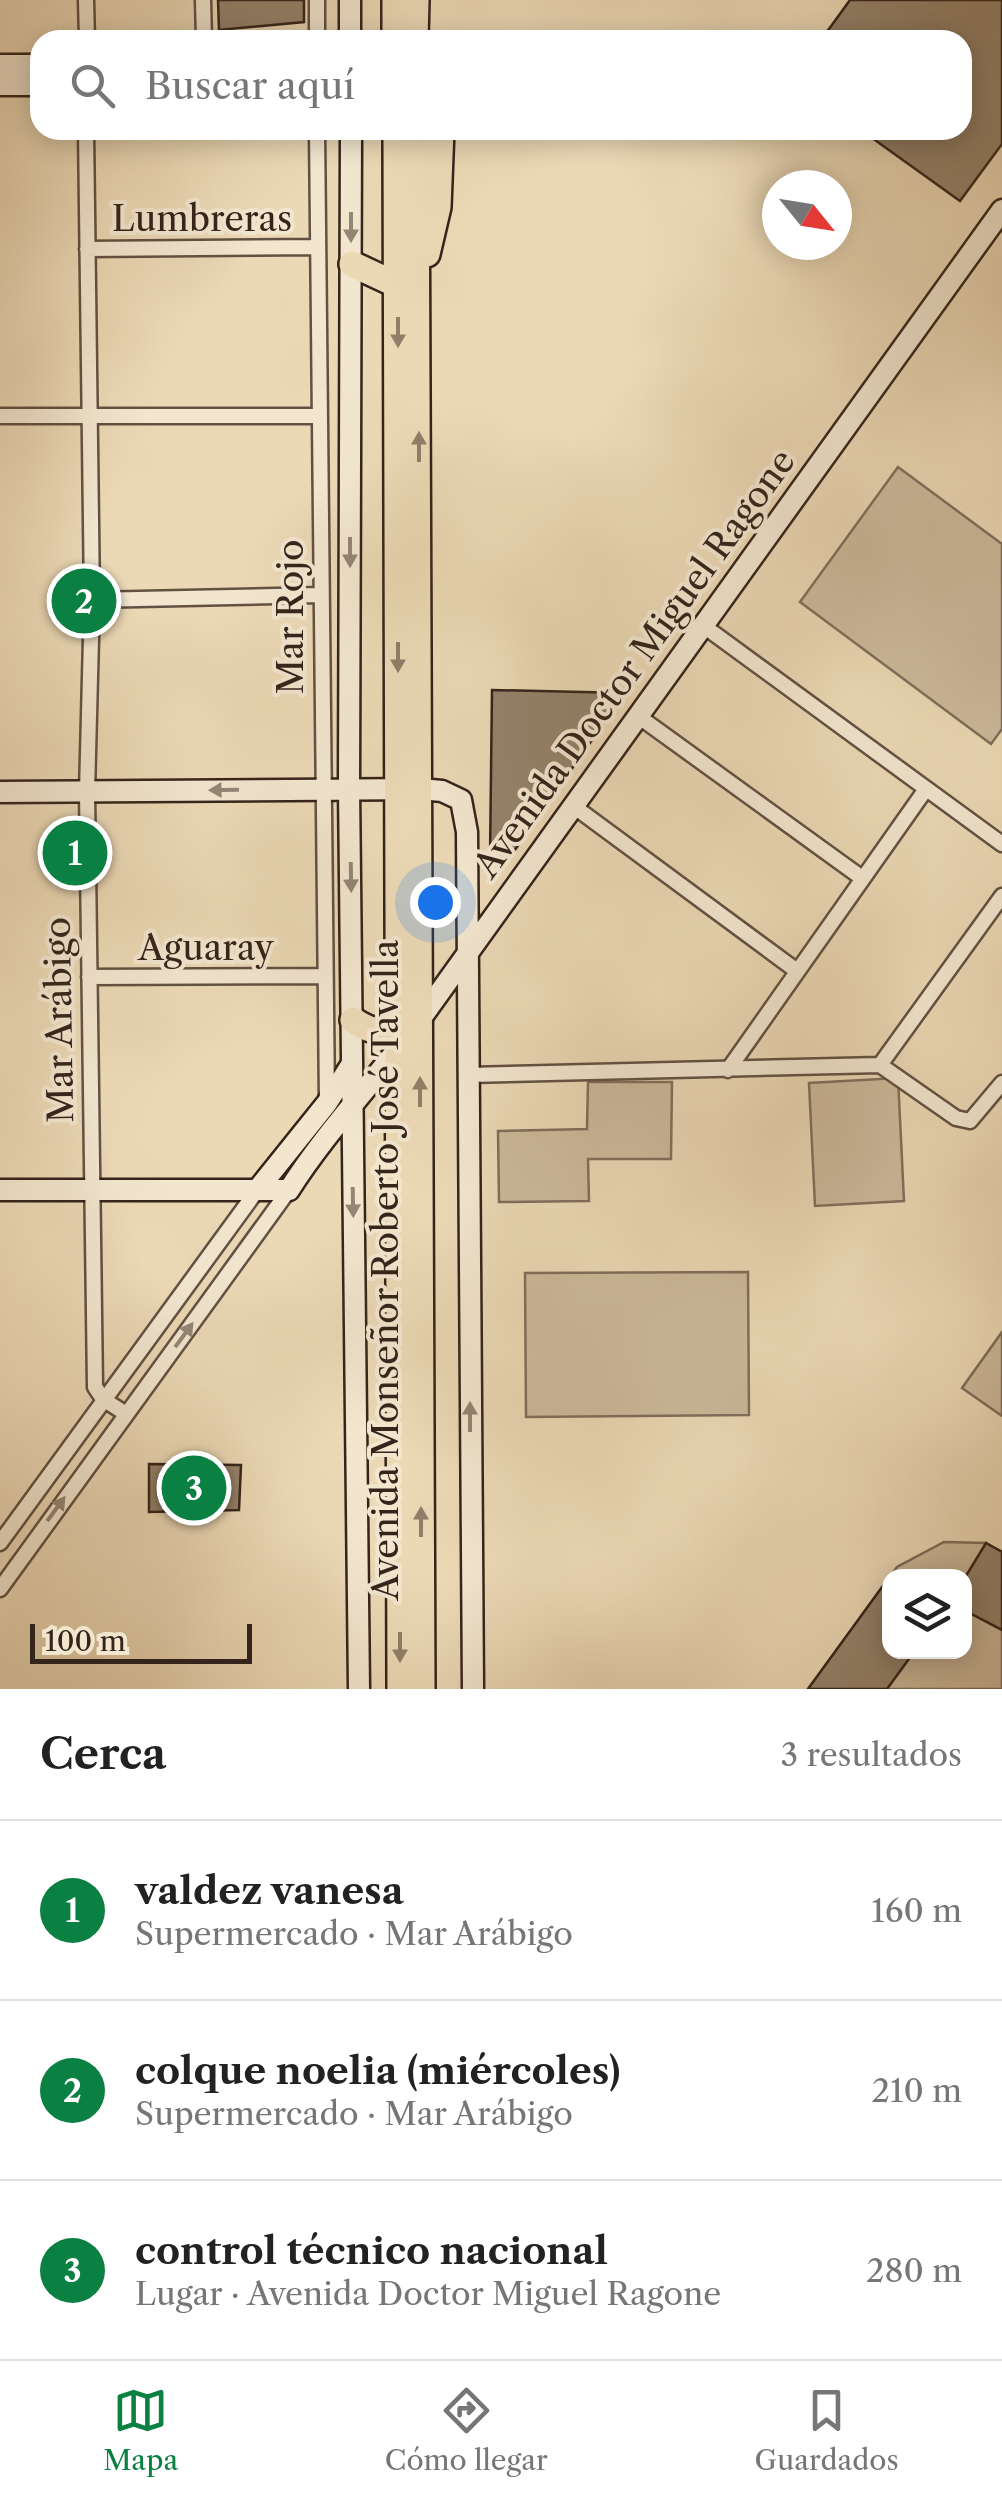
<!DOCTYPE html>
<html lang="es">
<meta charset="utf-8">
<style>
:root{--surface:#fff;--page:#f2f2f2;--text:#222;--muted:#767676;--line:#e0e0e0;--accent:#0b8043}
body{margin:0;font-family:"Libre Caslon Text",serif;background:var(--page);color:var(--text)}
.controls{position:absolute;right:30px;bottom:30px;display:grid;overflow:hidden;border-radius:20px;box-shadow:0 5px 25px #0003}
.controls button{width:90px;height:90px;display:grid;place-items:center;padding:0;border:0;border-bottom:2px solid var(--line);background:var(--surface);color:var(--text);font:50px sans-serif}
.compass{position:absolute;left:762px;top:170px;width:90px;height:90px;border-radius:50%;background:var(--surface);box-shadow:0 5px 25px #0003;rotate:120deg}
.scale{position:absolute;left:30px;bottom:25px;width:222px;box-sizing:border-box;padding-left:10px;border:5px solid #35241b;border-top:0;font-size:28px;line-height:35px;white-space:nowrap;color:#35241b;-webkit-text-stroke:8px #f2e6cf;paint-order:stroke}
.you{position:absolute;left:435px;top:902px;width:35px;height:35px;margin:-25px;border:8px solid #fff;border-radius:50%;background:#1a73e8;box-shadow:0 0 0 15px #1a73e833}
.badge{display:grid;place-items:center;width:65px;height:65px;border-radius:50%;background:var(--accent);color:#fff;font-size:32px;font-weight:700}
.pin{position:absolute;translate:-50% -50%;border:5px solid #fff;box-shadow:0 2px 10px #0006}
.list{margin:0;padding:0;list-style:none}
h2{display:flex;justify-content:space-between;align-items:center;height:130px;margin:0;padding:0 40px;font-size:42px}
h2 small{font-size:32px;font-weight:400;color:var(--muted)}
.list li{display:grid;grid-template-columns:65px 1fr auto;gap:30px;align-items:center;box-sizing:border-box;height:180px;padding:0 40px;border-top:2px solid var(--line)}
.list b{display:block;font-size:38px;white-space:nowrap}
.list p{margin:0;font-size:32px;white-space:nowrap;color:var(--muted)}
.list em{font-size:32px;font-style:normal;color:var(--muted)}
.icon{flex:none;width:55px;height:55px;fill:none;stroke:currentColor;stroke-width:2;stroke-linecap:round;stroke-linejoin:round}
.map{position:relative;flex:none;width:1002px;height:1689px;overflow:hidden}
.search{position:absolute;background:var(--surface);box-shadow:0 5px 25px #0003;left:30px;right:30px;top:30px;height:110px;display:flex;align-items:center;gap:25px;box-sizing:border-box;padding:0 35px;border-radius:30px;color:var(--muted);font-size:38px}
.sheet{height:670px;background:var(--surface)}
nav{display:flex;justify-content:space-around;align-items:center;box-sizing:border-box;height:140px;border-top:2px solid var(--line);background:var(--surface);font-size:28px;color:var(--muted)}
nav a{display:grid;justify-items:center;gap:5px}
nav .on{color:var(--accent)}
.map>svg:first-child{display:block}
</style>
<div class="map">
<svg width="1002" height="1689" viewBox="0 0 1002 1689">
<rect width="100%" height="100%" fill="#ebd8b5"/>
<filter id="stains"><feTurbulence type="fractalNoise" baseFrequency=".002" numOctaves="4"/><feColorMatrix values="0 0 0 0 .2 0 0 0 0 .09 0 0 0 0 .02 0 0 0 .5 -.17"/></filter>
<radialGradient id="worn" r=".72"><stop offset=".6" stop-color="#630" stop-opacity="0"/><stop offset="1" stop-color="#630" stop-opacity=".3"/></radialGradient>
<path fill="#ccb99b" stroke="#806e5b" stroke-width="2.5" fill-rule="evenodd" d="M898 467 1002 544V729L991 744 800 602Z
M898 1078 904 1201 815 1206 809 1083Z
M588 1082H672L671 1159H588L589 1201 499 1202 498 1131 587 1129Z
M748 1272 749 1415 526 1417 525 1273Z
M1002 1332V1416L962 1388Z
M944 1542 986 1543 1002 1552V1689H808L897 1567ZM890 1576H964V1652H890Z"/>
<path fill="#94826b" stroke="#35241b" stroke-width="2.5" d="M218 0H304V22L219 30Z
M850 0H1002V144L960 201 861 130H962V40H821Z
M492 690 625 693 510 857H490Z
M149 1464 241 1465 239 1510 149 1512Z
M986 1543 1002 1552V1630L964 1610V1579Z
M890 1576V1652H914L887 1689H808Z"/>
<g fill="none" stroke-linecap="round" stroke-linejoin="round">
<defs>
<path id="street" d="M86 0 87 40
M203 0 204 40
M317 0V40
M86 130 92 600 87 792 95 1387 103 1399 126 1414
M317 130 327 1103
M87 249 318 247
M0 416H319
M92 600 320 595
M701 624 1002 844
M638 716 862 878
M572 805 797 971
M89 977 323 976
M880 1065 1002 896
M728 1070 926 789
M468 1075 880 1065 956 1118 970 1121 1002 1083
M0 1543 258 1189
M0 1589 289 1190"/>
<path id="secondary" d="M350 0V40
M0 65H40
M0 85H40
M351 130 349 789 359 1689
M0 792 420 789 442 791 461 800 467 832 473 1689
M258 1189 327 1103 351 1065
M0 1190H289C328 1129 377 1079 419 1021L1002 210"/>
<path id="highway" d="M395 0V40
M415 40 416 0
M396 130 400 1689
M416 130 422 1689
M427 254 438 207 441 130
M352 264 397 285
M353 1020C374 1035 391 1034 413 1024"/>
</defs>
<use href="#street" stroke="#625142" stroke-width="19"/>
<use href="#secondary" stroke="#35241b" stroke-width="25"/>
<use href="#highway" stroke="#35241b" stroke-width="30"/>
<use href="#street" stroke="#f2e6cf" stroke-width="14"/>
<use href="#secondary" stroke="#f2e6cf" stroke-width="20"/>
<use href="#highway" stroke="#ebd8b5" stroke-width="25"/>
</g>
<defs><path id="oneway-solid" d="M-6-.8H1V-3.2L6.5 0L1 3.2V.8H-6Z" transform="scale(2.5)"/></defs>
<g fill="#948575">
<use href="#oneway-solid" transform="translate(351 227) rotate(90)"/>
<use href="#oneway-solid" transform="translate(350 552) rotate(90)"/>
<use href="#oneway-solid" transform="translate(224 790) rotate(179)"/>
<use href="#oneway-solid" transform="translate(351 877) rotate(89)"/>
<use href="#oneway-solid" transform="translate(353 1202) rotate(89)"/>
<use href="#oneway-solid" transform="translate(184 1335) rotate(-54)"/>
<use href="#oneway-solid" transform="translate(470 1417) rotate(-90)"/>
<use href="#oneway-solid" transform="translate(56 1509) rotate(-54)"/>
</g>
<g fill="#907e68">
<use href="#oneway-solid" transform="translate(398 332) rotate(90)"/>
<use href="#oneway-solid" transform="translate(419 447) rotate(-90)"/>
<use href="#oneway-solid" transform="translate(398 657) rotate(90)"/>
<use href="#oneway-solid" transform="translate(420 1092) rotate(-90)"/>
<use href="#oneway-solid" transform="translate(421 1522) rotate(-90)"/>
<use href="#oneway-solid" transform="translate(400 1647) rotate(90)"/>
</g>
<g text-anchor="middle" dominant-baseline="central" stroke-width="8" stroke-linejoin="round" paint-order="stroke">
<g font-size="35" fill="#35241b" stroke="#f2e6cf">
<text x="202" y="218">Lumbreras</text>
<text transform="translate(290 617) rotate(-90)">Mar Rojo</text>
<text transform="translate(634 663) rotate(-54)">Avenida Doctor Miguel Ragone</text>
<text x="206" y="947">Aguaray</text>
<text transform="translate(59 1020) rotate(-91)">Mar Arábigo</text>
<text transform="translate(385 1270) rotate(-90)">Avenida Monseñor Roberto José Tavella</text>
</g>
</g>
<rect width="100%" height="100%" filter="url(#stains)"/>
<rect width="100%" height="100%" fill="url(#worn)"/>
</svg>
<div class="controls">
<button><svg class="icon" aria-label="layers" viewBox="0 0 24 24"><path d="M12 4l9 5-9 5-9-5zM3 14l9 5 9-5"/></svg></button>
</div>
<svg class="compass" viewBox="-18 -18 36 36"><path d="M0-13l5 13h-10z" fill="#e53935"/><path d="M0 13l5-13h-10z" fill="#767676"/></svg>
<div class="scale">100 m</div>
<div class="you"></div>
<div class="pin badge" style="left:75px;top:853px">1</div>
<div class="pin badge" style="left:84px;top:601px">2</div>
<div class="pin badge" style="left:194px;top:1488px">3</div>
<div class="search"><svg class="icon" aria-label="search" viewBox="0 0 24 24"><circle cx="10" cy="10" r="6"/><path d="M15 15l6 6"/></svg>Buscar aquí</div>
</div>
<section class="sheet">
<h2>Cerca<small>3 resultados</small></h2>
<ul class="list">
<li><span class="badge">1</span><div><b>valdez vanesa</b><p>Supermercado · Mar Arábigo</p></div><em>160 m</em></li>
<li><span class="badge">2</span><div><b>colque noelia (miércoles)</b><p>Supermercado · Mar Arábigo</p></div><em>210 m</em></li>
<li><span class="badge">3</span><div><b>control técnico nacional</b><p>Lugar · Avenida Doctor Miguel Ragone</p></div><em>280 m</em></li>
</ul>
</section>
<nav>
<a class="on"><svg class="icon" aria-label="map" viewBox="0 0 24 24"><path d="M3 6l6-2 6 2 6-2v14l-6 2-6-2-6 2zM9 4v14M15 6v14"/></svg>Mapa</a>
<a><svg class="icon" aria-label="directions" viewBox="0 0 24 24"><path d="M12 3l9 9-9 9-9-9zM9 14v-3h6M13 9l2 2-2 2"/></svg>Cómo llegar</a>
<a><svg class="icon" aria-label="saved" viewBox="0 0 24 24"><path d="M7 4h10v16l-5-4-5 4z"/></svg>Guardados</a>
</nav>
